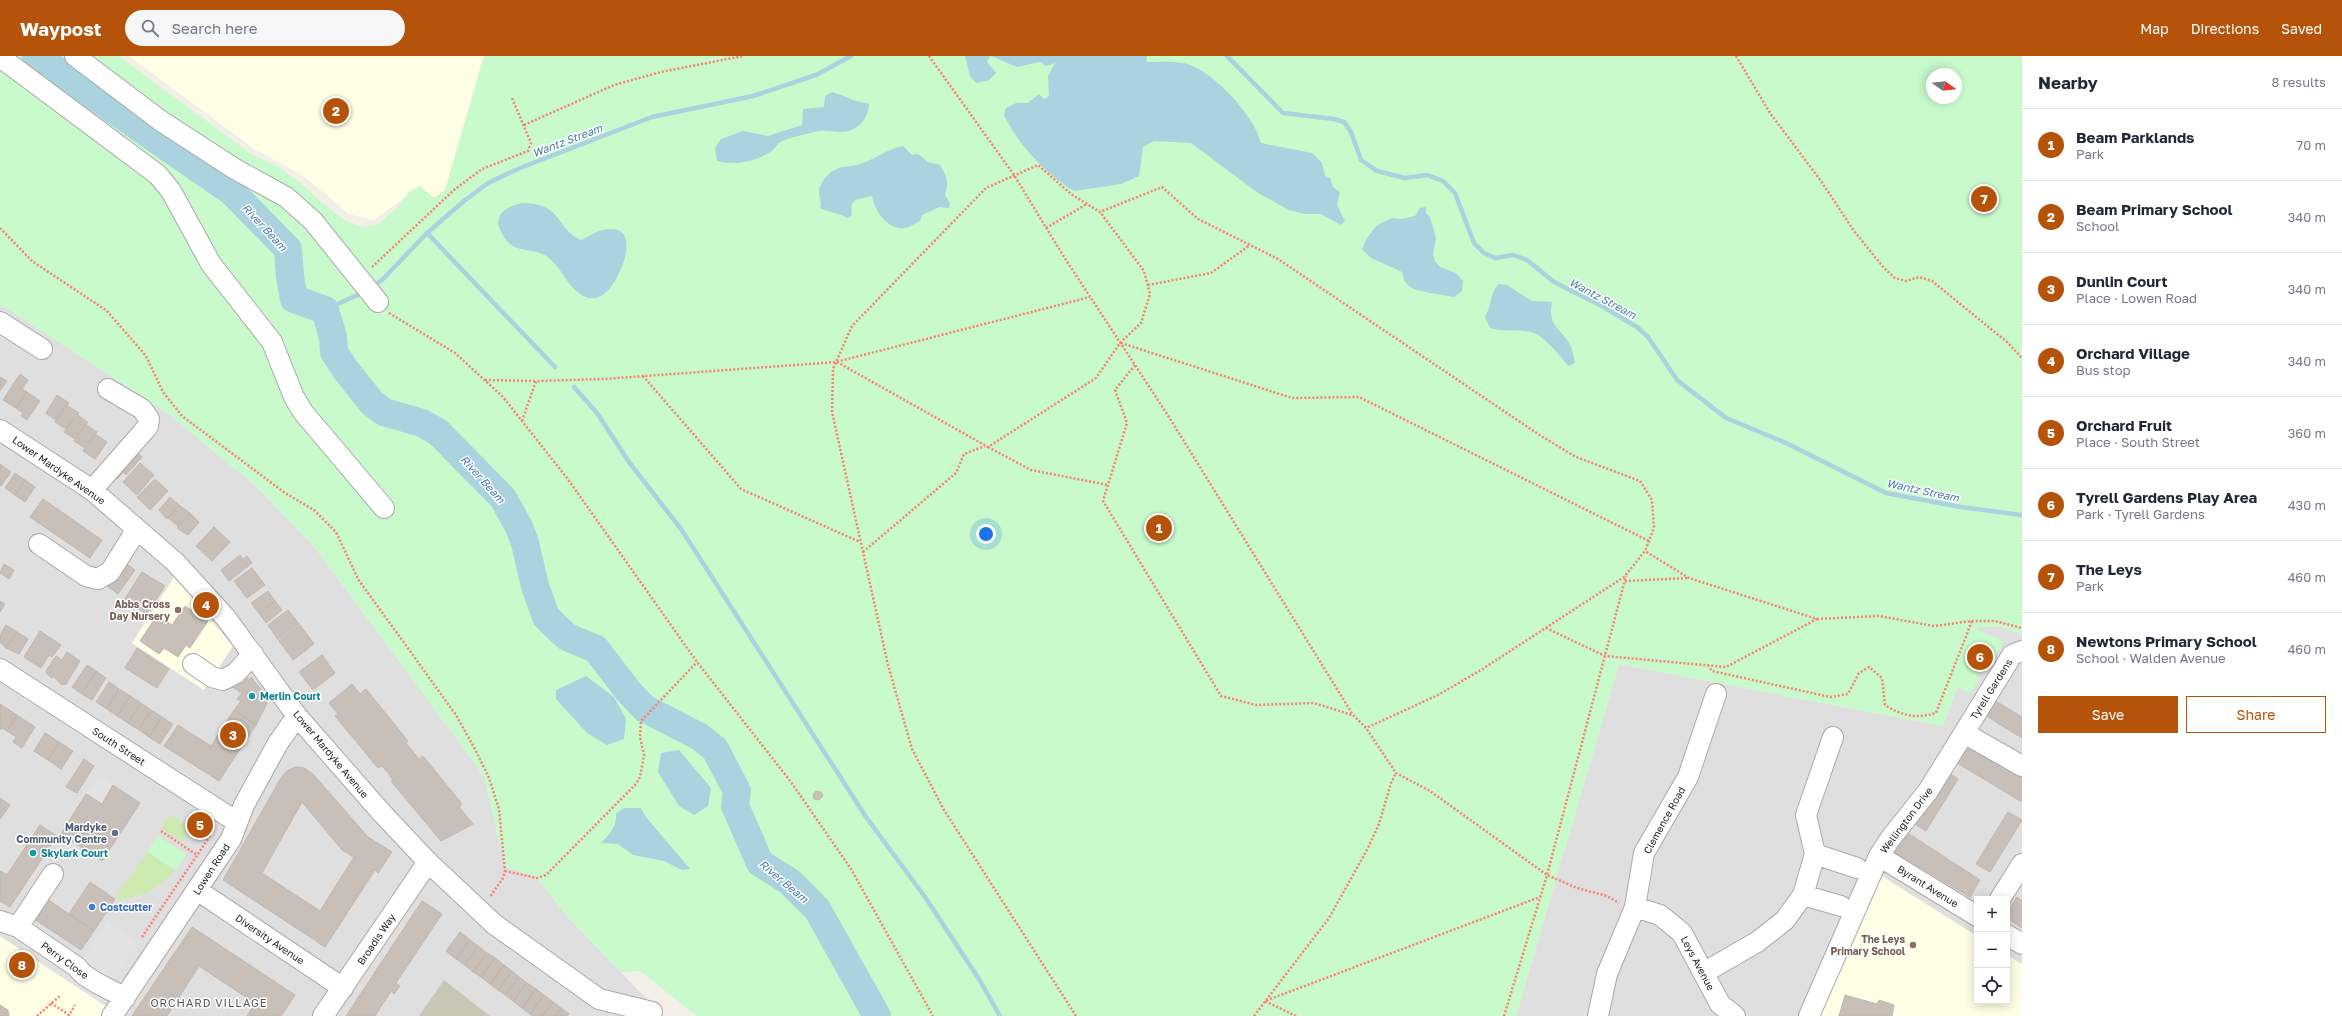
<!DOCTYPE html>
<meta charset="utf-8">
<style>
:root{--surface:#fff;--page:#f6f6f7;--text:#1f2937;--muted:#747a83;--line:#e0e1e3;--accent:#b45309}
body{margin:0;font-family:"Golos Text",sans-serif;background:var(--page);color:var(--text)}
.controls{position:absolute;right:12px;bottom:12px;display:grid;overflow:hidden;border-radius:0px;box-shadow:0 2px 10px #0003}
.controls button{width:36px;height:36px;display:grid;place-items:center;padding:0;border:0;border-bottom:1px solid var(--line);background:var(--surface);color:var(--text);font:20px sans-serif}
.compass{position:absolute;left:1926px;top:12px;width:36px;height:36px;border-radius:50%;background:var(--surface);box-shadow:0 2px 10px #0003;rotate:105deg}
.you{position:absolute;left:986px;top:478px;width:14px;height:14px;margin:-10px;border:3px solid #fff;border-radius:50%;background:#1a73e8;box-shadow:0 0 0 6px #1a73e833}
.badge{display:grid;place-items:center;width:26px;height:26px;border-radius:50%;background:var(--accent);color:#fff;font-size:13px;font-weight:700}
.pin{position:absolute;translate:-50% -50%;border:2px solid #fff;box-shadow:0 1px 4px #0006}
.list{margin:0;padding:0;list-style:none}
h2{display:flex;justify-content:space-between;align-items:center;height:52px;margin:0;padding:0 16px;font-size:17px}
h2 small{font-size:13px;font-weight:400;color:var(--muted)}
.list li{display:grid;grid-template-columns:26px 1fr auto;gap:12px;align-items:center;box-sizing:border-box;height:72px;padding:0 16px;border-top:1px solid var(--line)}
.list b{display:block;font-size:15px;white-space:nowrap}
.list p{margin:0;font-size:13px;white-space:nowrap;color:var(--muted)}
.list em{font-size:13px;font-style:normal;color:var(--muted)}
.actions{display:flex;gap:8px;padding:12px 16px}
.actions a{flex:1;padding:9px 0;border:1px solid var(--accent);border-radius:0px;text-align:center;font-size:14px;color:var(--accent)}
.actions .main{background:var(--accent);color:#fff}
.icon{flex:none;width:22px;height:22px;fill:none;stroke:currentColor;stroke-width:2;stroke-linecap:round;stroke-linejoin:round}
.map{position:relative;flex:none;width:2022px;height:960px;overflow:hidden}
header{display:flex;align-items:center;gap:24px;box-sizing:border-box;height:56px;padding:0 20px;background:var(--accent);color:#fff}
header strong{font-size:19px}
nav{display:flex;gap:22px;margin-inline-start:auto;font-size:14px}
.search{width:280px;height:36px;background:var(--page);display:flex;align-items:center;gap:10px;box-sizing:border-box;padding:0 14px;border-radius:22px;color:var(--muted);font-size:15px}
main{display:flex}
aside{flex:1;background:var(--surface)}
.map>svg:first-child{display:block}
</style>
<header>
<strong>Waypost</strong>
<div class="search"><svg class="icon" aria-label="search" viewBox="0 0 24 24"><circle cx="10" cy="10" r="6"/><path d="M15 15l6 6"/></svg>Search here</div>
<nav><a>Map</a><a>Directions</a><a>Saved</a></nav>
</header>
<main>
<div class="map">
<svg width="2022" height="960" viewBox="0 0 2022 960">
<rect width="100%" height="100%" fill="#f2efe9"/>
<path fill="#e0dfdf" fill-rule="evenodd" d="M0 248 169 358 258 432 316 493 484 720 505 810 537 822 566 859 659 956 656 960H490L444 924 420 960H101L107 951 0 880Z
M1979 571H2001L2022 578V960H1516L1619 608 1943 670ZM1977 843H2007V945H1977Z"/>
<path fill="#ffffe5" d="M129 0H484L445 134 434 142 420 130 374 164 349 158 305 121 253 92Z
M174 521 233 590 204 634 132 587Z
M1877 817 1977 880V945H2007V899L2022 908V960H1821Z
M0 880 107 951 101 960H0Z"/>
<path fill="#c7c7b4" d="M444 924 490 960H419Z"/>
<path fill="#cdebb0" d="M170 758 191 772 182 786 161 772Z
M147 796 175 814C159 831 139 845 115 843Z"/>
<path fill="#c8facc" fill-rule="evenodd" d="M0 0H119L251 98 277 110 301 127 323 148 346 165 363 171 377 169 399 150 409 136 420 130 434 142 445 134 484 0H2022V578L2001 571H1979L1978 574 2004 585 1985 619 1980 616 1977 621 1980 623 1970 637 1957 631 1943 670 1619 608 1516 960H697L640 915 621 916 566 859 537 822 505 810 484 720 316 493 258 432 169 358 0 248ZM1932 18H1956V42H1932Z
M158 780 187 798 175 814 147 796Z"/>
<path fill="#e2e2e2" d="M98 720 113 729 102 748 86 738Z
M107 865 139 886 103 948 19 893 29 878 77 911Z"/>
<path fill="#aad3df" d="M965 0H990L987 6 996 17 989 24 976 27 970 20Z
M991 0H1147L1146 6C1158 6 1171 5 1183 7 1211 12 1255 60 1261 87L1312 97 1322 107 1325 120 1330 122 1333 131 1340 136 1337 149 1345 165 1341 169 1321 158H1304L1289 154 1258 137 1191 87 1154 85 1143 91 1139 120 1121 128 1074 135C1045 117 1019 90 1004 59L1006 52 1016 47H1028L1039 38 1044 43 1049 40 1048 20 1055 7 1046 10 1040 6 1017 11Z
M832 36C845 40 856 46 869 48 869 59 862 70 851 74 839 79 826 72 814 76 804 79 788 81 779 87 777 88 775 92 773 94 758 105 735 110 717 105L715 92 721 83 743 75 768 80 802 69 803 53 824 51 825 40Z
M903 90 912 99 918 98 928 106 940 109C947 120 949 127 945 139L950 147 949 152 939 151 922 159 920 165C916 167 910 171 905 172 887 174 875 155 872 140L855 144 851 150 852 159 847 162C840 157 828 156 820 152 823 144 816 137 821 129 824 121 831 115 839 112 844 110 851 111 857 109 873 105 886 93 903 90Z
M522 147C563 147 555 172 581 184 591 179 601 172 613 173 631 174 627 196 623 208 615 227 601 256 576 235 566 226 560 211 549 202 534 189 511 201 501 175 500 173 498 170 498 167 499 153 511 150 522 147Z
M1426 151V157L1430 161 1436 182 1433 198 1435 205 1440 211 1456 217 1463 225 1462 235 1454 241C1442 238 1414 237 1407 228 1404 225 1403 220 1402 216L1371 202 1362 193 1367 182 1377 169 1392 162 1401 163 1415 160 1420 152Z
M1498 228 1507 229 1532 245 1552 246C1547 273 1562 271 1571 291 1573 296 1574 302 1575 307L1568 310C1561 300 1545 282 1534 277 1525 273 1503 276 1490 272L1485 261C1492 248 1489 242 1498 228Z
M586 620 614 641 626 663 624 683 607 689 587 677 556 643V634Z
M679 694 711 732 708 750 694 759 679 750 658 716 661 697Z
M624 752H641L646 761 690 813 682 814 664 805 633 799 618 788 601 787C610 778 617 770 616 757Z"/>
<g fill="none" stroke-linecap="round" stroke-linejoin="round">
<path stroke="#aad3df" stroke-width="4.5" d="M1227 0 1283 57 1334 63 1344 66 1351 76 1361 104 1377 115 1405 122 1427 119 1443 125 1455 137 1474 187 1484 197 1495 202 1513 199 1527 204 1554 226 1600 249 1637 271 1648 281 1677 324 1726 362 1784 386 1886 437 1961 451 2022 459
M427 177 555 311
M372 231 382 224 427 177 464 145 488 127 520 112 652 61 753 40 816 19 851 0
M325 254 364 236
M574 331 597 357 629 406 681 473 866 761 925 841 979 923 1000 960"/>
<path stroke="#aad3df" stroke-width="28" d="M36 0 232 136 288 193 290 221 294 243 325 254 333 281 334 296 345 313 372 347 384 356 422 367 438 376 503 442 519 471 525 487 535 530 546 561 567 581 596 593 628 635 644 652 700 681 715 693 737 735 735 750 760 807 790 826 817 853 877 960"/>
</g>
<path fill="#c7bfb8" stroke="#c4b6ab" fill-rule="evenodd" d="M20 318 28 324 22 333 27 336 16 352 3 344Z
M0 321 7 325 0 335Z
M27 336 40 345 27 364 21 360 23 357 16 352Z
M57 339 69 347 56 364 46 357Z
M66 349 79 357 66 373 55 366Z
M76 358 88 366 75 383 64 376Z
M85 368 97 376 85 392 74 385Z
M95 378 107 386 95 403 83 395Z
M131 391 142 401 126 419 123 416 117 423 109 415Z
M140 407 154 419 137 439 123 426Z
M0 408 11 416 1 430 0 429Z
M15 417 25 424 15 439 5 432Z
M155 423 168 435 150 454 137 441Z
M25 424 35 431 25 446 15 439Z
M170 441 179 449 167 463 159 454Z
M43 443 102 484 90 502 30 461Z
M179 449 190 457 178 470 168 462Z
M190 457 199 466 188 479 177 472Z
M214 471 230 486 212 505 196 490Z
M240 499 243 503 247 500 252 507 229 525 221 514Z
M120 503 135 514 118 538 103 527Z
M4 508 14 514 9 523 0 517Z
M252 512 265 529 247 542 234 525Z
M142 516 165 530 147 558 124 544Z
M268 535 275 545 259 557 251 547Z
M0 545 5 548 0 556Z
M275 545 282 554 266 567 259 557Z
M185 550 208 565 190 592 186 589 178 601 164 592 159 598 140 585 157 559 172 569Z
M288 554 299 568 278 584 268 569Z
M6 569 17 576 6 592 0 586V579Z
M300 569 314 588 293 604 279 585Z
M40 575 61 589 52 601 49 599 41 612 24 601Z
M17 576 28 583 19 598 6 592Z
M137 592 169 613 157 632 125 612Z
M67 596 80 605 66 628 62 629 53 620 52 622 47 618 46 615 56 600 62 604Z
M322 599 335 617 313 634 299 616Z
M87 609 96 615 82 638 72 631Z
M96 615 106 622 92 644 82 638Z
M246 621 250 624 251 621 263 636 267 647 256 669 234 654 241 645 237 643 242 637 229 629Z
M109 626 119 633 107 653 96 646Z
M352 628 360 638 366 633 408 685 406 687 419 703 423 700 462 748 459 751 473 768 441 785 391 725 393 724 388 717 382 710 378 712 335 660 338 658 329 647Z
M119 633 130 640 117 660 107 653Z
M130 640 141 647 128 667 117 660Z
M1994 644 2022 661V682L1985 659Z
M141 647 151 654 139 674 128 667Z
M0 648 17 659 7 675 2 672 0 674Z
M151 654 162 661 149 681 139 674Z
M234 654 256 669 219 725 164 690 178 669 211 690Z
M17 659 35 671 22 692 13 686 16 681 7 675Z
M162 661 173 668 160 688 149 681Z
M45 677 59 686 48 704 34 695Z
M1962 683 2022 722V746L1949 702Z
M59 686 73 695 61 713 48 704Z
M84 703 94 710 77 737 66 731Z
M296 711 304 712 313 718 368 781 392 796 378 817 375 814 325 891 223 824 282 720 288 714ZM302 746 342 794 354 801 320 855 262 817Z
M1944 714 1958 723 1926 775 1912 766Z
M113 729 140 747 102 805 61 778 86 738 102 748Z
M816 735 821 736 823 740 819 744 814 743 813 739Z
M0 742 10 749 0 763Z
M2008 756 2022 764 1990 816 1976 808Z
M40 769 57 780 10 851 0 845V815L7 819Z
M1900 772 1980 824 1970 841 1888 792Z
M90 826 115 843 94 875 69 858Z
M2017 841 2022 845V872L2007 862V856Z
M47 843 94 875 81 894 34 863Z
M422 845 442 858 396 927 400 930 394 938 391 935 375 960H346Z
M192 871 295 939 281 960H247L255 947 199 910 167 960H132Z
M460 876 470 884 456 903 446 895Z
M470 884 478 890 465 909 456 903Z
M478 890 487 897 473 916 465 909Z
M487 897 495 902 481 921 473 916Z
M495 902 504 909 490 928 481 921Z
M504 909 512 915 498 934 490 928Z
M512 915 519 921 505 939 498 934Z
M519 921 527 927 513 945 505 939Z
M527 927 536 933 522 952 513 945Z
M536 933 544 939 530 958 522 952Z
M544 939 553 946 542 960H533L530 958Z
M1845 939 1877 948 1879 944 1894 949 1892 960H1839Z
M553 946 561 952 555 960H542Z
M0 949 8 954 9 960H0Z
M561 952 569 958 567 960H555Z"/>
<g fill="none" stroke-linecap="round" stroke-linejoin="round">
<defs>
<path id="minor" d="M75 0 161 65 235 113 286 141 313 165 378 246
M0 1 158 119 171 135 211 208 272 286 294 341 303 356 384 452
M0 266 42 293
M0 374 92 434 175 506 226 562 297 660 381 756 428 806 494 868 599 943 652 956
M92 434 143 376 148 370 149 363 142 353 108 333
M39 488 86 520 98 523 110 516 137 473
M193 608 212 621 223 624 236 617 253 598
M0 613 237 766
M1964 677 2012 599 2022 595
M1815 798 1857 812
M1879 800 1977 860
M197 834 343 932
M1803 839 1841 850
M2000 843 2022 808
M1635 851 1660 859 1682 877 1720 948 1735 960
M0 865 18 871 77 911C85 924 111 933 125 942
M18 871 53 818
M2007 879 2022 888
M1705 916 1757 886 1785 864 1803 839 1815 798 1806 759 1833 681
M112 960 231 783 244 749 278 687 297 660
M323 960 428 806
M1598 960 1607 918 1635 851 1644 797 1688 721 1716 638
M1809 960 1879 800 1890 783 1928 735 1964 677 2022 710"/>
</defs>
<use href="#minor" stroke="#a9a9a9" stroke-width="22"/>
<path stroke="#fa8072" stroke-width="2.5" stroke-dasharray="2 2" stroke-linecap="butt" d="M929 0 1014 119 1064 201 1169 361 1353 659 1366 672 1396 717 1430 735 1547 819 1577 832 1607 840 1619 847
M1736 0 1770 57 1821 125 1854 175 1884 212 1895 222 1906 225 1919 221 1932 225 2007 286 2022 302
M524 69 614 29 661 16 743 0
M0 172 32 205 107 255 146 300 163 336 182 360 285 437 314 454 336 476 358 523 456 659 476 695 489 722 499 753 505 815 503 822 490 841
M1046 172 1087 148
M372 211 454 134 482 113 528 95 531 87 512 42
M1148 229 1211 217 1250 189
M389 257 455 297 503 341 567 422 697 606 791 726 851 813 933 960
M1121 287 1292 342 1359 341 1649 485
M837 306 988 391 1096 322 1120 287 1141 267 1150 238 1144 215 1100 156
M1135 309 1115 334 1127 367 1103 445 1221 640 1256 649 1314 647 1352 659
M643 320 741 433 860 486
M485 324 536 325
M522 365 536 325 604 323 836 306 1090 241
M988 391 1031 414 1108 429
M863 496 956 417 964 398 985 390
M1625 525 1689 522
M1817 563 1879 560 1934 570 1972 565H1995L2022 572
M1546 572 1605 600 1726 611 1817 563 1689 522 1645 495
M1708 609 1712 615 1830 641 1848 638 1859 617 1869 611 1882 622 1885 649C1902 660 1917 663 1936 657L1972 565
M161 775 197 799
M505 815 537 822 546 819 636 728 640 721 644 699 640 681 641 665 697 606
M142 881 210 780
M51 947 69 959 75 949
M37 960 61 939
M1076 960 944 754 912 693 888 609 832 356 833 313 852 270 986 132 1038 109 1071 138 1100 156 1162 131 1198 163 1278 203 1538 378 1576 401 1640 425 1652 444 1654 472 1645 495 1624 521 1481 614 1438 639 1366 672
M1254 960 1329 862 1368 792 1379 768 1391 727 1396 717
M1296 960 1265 945 1540 841
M1504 960 1547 819 1626 520"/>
<use href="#minor" stroke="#fff" stroke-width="20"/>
</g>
<g fill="#8d6e63" stroke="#fff" stroke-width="1.5">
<circle cx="178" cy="554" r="4"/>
<circle cx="1913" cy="889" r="4"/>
</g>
<g fill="#0f9aa8" stroke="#fff" stroke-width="1.5">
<circle cx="252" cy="640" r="4"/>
<circle cx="33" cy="797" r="4"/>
</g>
<circle fill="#5c6f8a" stroke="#fff" stroke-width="1.5" cx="115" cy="777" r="4"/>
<circle fill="#3f7fe0" stroke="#fff" stroke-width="1.5" cx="92" cy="851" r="4"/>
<g text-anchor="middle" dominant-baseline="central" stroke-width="3" stroke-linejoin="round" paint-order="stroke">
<g font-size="10" fill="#222" stroke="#fff">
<text transform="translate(59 414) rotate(35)">Lower Mardyke Avenue</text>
<text transform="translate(1991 633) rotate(-58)">Tyrell Gardens</text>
<text transform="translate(119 690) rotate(33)">South Street</text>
<text transform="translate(331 698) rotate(50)">Lower Mardyke Avenue</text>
<text transform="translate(1664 764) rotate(-61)">Clemence Road</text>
<text transform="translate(1906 764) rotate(-53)">Wellington Drive</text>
<text transform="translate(211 813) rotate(-57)">Lowen Road</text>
<text transform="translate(1928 830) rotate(32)">Byrant Avenue</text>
<text transform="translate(270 883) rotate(34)">Diversity Avenue</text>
<text transform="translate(376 883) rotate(-56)">Broadis Way</text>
<text transform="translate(65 904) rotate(36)">Perry Close</text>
<text transform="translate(1698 907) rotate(62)">Leys Avenue</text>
</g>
<g font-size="10" font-weight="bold" fill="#785e54" stroke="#fff" text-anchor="end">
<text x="170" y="548">Abbs Cross<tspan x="170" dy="12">Day Nursery</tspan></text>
<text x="1905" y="883">The Leys<tspan x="1905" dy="12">Primary School</tspan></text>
</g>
<g font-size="10" font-weight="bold" fill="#0d838f" stroke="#fff" text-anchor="start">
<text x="260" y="640">Merlin Court</text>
<text x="41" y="797">Skylark Court</text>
</g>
<g font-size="10" font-weight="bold" fill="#4e5e75" stroke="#fff" text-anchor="end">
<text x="107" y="771">Mardyke<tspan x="107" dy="12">Community Centre</tspan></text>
</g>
<g font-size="10" font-weight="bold" fill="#366cbe" stroke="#fff" text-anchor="start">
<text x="100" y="851">Costcutter</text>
</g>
<g font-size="11" font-style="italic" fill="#4a7aab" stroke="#fff">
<text transform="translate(567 84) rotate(-21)">Wantz Stream</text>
<text transform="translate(265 171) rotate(47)">River Beam</text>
<text transform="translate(1603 242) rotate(28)">Wantz Stream</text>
<text transform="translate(483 423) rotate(48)">River Beam</text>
<text transform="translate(1923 434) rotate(12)">Wantz Stream</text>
<text transform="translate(784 825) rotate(40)">River Beam</text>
</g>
<g font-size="11" letter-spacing="1" fill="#555" stroke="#fff">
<text x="209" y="946">ORCHARD VILLAGE</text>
</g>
</g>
</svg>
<div class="controls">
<button>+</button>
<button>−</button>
<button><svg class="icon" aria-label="locate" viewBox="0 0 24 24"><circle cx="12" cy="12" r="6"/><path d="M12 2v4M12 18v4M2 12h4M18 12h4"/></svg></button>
</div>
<svg class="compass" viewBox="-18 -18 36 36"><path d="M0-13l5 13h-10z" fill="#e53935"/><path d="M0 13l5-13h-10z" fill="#747a83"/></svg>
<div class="you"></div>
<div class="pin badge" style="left:1159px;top:472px">1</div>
<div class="pin badge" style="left:336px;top:55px">2</div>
<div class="pin badge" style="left:233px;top:679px">3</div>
<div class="pin badge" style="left:206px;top:549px">4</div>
<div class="pin badge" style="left:200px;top:769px">5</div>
<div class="pin badge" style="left:1980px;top:601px">6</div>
<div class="pin badge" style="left:1984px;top:143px">7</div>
<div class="pin badge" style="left:22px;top:909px">8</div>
</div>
<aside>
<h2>Nearby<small>8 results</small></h2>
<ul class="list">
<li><span class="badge">1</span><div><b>Beam Parklands</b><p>Park</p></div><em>70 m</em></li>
<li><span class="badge">2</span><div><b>Beam Primary School</b><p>School</p></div><em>340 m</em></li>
<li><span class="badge">3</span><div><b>Dunlin Court</b><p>Place · Lowen Road</p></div><em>340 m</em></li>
<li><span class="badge">4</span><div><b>Orchard Village</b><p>Bus stop</p></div><em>340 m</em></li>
<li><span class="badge">5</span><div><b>Orchard Fruit</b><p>Place · South Street</p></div><em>360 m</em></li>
<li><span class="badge">6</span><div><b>Tyrell Gardens Play Area</b><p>Park · Tyrell Gardens</p></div><em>430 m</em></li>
<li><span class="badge">7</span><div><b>The Leys</b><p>Park</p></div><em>460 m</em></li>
<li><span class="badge">8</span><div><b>Newtons Primary School</b><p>School · Walden Avenue</p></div><em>460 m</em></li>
</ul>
<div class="actions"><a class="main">Save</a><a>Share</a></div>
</aside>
</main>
